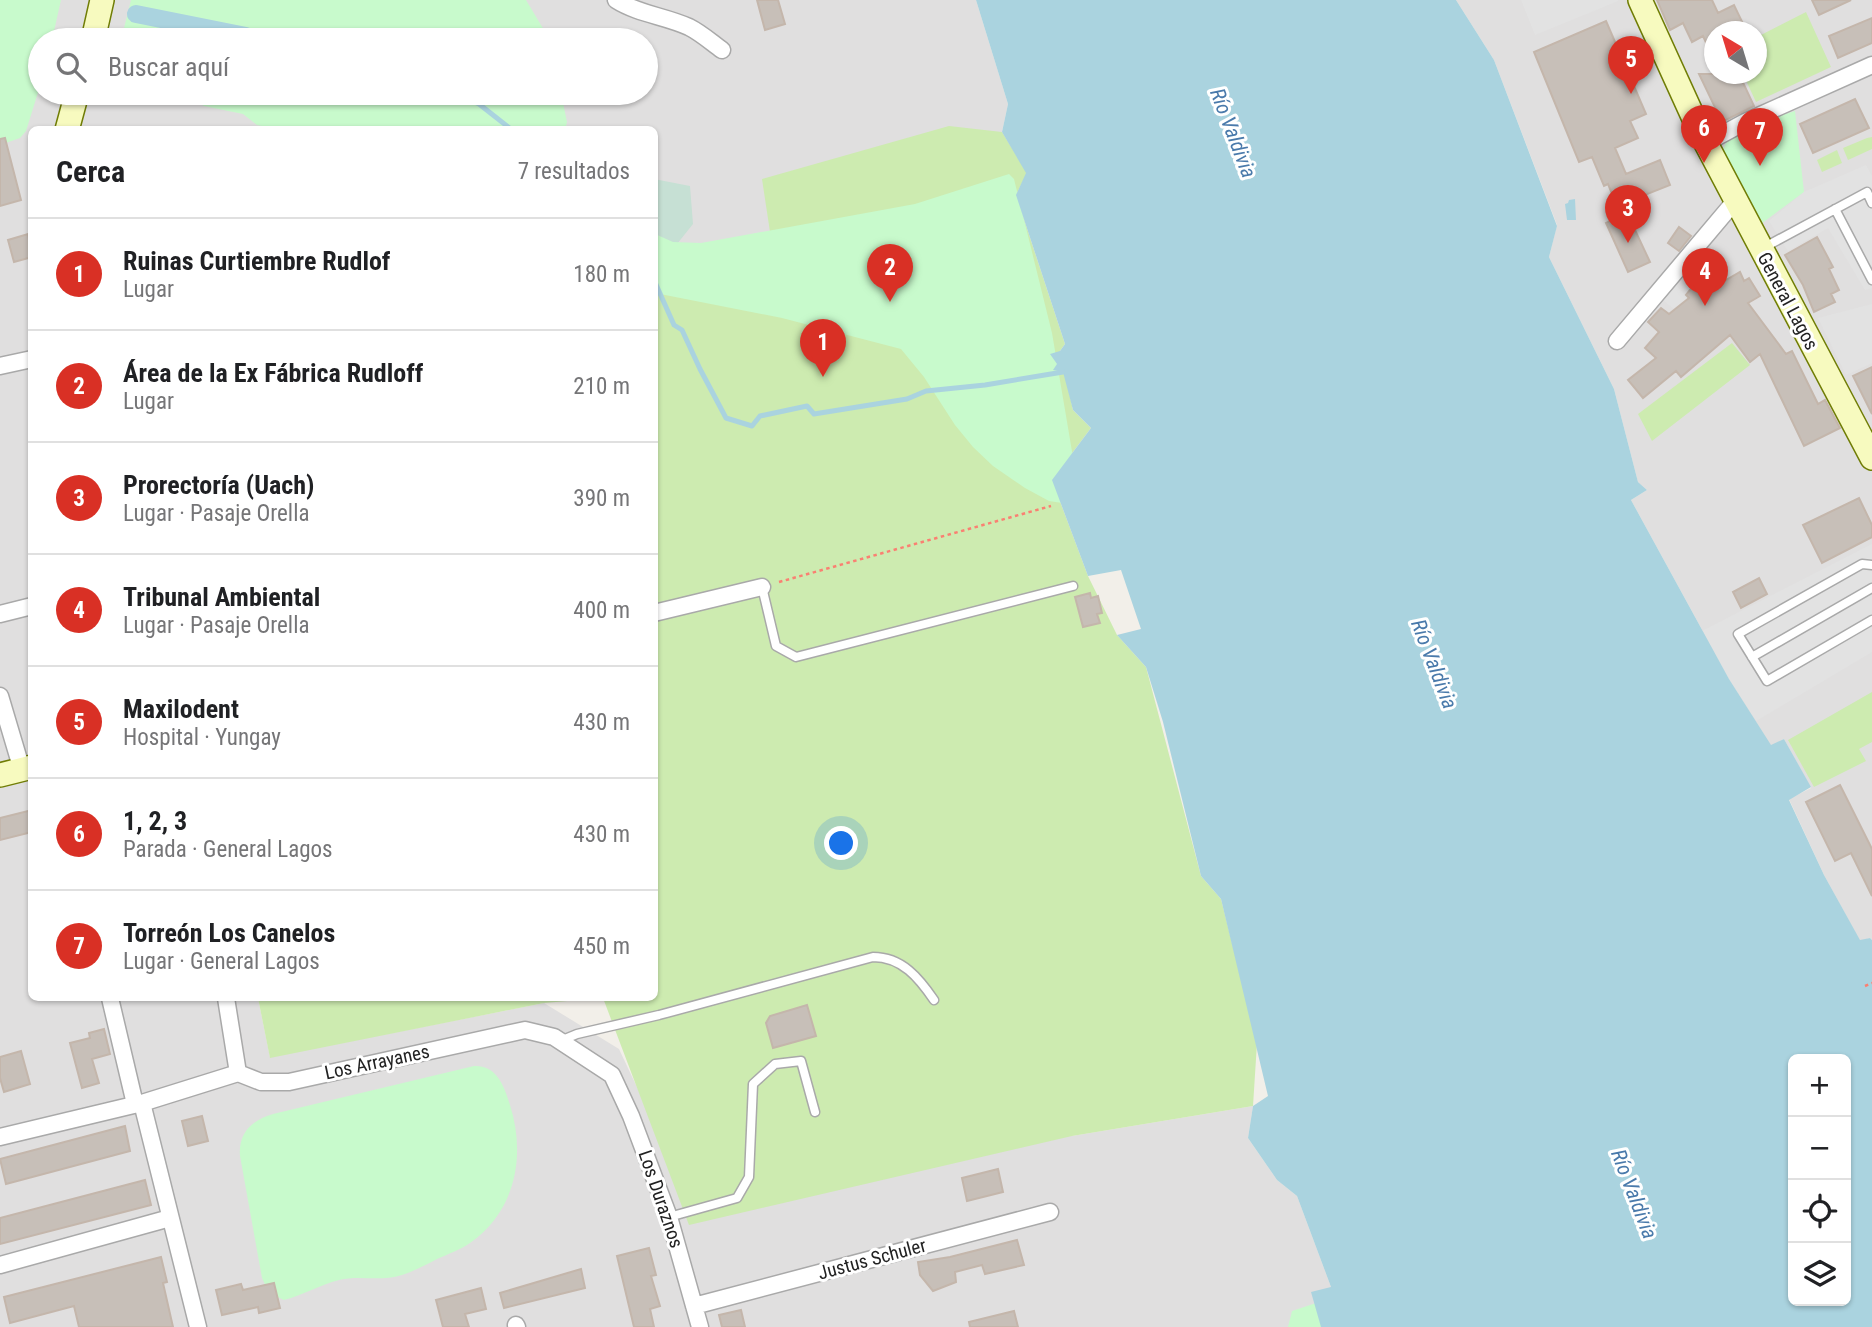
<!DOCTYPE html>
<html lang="es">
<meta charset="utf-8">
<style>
:root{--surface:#fff;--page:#f6f6f6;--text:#202124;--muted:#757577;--line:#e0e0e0;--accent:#d93025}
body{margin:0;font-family:"Roboto Condensed",sans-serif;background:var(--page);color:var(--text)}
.controls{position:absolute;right:21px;bottom:21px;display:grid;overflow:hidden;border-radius:10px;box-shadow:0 2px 5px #0004}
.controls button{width:63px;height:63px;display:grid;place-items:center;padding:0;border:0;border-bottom:2px solid var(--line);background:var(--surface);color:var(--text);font:35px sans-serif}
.compass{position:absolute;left:1704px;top:21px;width:63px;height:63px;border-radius:50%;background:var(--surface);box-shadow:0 2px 5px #0004;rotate:322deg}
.you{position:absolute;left:842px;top:844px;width:24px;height:24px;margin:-18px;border:5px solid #fff;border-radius:50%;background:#1a73e8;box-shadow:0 0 0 10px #1a73e833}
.badge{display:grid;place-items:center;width:46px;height:46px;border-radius:50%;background:var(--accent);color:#fff;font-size:23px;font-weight:700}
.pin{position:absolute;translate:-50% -58px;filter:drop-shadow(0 2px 4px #0008)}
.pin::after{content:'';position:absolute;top:37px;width:24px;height:21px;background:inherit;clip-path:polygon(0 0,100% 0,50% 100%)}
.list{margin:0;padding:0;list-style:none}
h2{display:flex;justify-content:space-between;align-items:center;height:91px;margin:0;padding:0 28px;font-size:30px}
h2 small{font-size:23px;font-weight:400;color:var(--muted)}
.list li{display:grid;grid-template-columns:46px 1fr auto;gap:21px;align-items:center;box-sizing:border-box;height:112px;padding:0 28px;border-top:2px solid var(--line)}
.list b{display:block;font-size:26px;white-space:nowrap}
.list p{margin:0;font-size:23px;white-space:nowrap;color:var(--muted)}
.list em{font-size:23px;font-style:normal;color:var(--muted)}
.icon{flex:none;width:38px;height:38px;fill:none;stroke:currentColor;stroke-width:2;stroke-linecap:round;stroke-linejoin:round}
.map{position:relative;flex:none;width:1872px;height:1327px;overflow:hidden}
.search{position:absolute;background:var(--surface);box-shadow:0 2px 5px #0004;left:28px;top:28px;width:630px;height:77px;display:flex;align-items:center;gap:18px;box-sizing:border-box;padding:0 24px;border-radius:38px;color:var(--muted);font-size:26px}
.panel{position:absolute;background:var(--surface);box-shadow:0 2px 5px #0004;left:28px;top:126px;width:630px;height:875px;border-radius:10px}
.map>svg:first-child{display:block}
</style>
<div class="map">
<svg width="1872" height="1327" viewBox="0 0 1872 1327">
<rect width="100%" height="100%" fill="#f2efe9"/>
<path fill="#e0dfdf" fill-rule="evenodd" d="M0 0H976L1008 104 1002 132 1027 173 655 259 654 130H32V998H258L270 1057 544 1003 619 1049 644 1102 1072 1136 1253 1106 1248 1138 1277 1180 1297 1196 1331 1287 1321 1327H0ZM40 40H646V93H40Z
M1456 0H1872V940L1870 938 1860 941 1824 875 1789 799 1811 788 1784 739 1771 746 1729 679 1631 500 1647 490 1638 482 1614 389 1549 257 1557 225 1494 60ZM1714 32H1756V74H1714Z"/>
<path fill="#cdebb0" d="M1806 12 1831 67 1756 102 1743 74H1756L1757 37Z
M949 126 1002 132 1027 173 1016 195 1065 344 1060 351 1073 410 1091 428 1052 480 1088 576 1117 635 1146 667 1201 876 1221 899 1257 1043 1253 1106 1072 1136 689 1225 603 998 544 1003 270 1058 258 998H654L655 259 770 232 762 179Z
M1872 137V149L1848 160 1843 148 1867 138Z
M1837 150 1842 163 1822 172 1817 160Z
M1732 343 1750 365 1652 441 1638 414Z
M1872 692V742L1859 749 1866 761 1814 787 1788 740Z"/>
<path fill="#c6e0d4" d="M654 179 690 186 693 224 677 244 654 251Z"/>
<path fill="#c8facc" d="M0 0H61L52 40H40V86L26 131 20 138 0 145Z
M131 0H526L550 40H121Z
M116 93H561L567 122 565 130 276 129 257 125 243 114 204 106 184 95 138 100 123 98Z
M1795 111 1804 192 1757 227 1721 157C1725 125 1770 119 1795 111Z
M1009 174 1014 179 1052 333 1076 475 1062 503 1049 501 1025 488 993 466 973 447 955 425 924 377 901 349 782 318 655 293V234L673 242 701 243 915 204Z
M474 1066C497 1065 504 1086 510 1105 526 1155 516 1211 470 1243 460 1250 448 1254 437 1259 426 1265 414 1271 402 1275 380 1282 359 1275 339 1280 320 1285 303 1295 284 1300L269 1293 262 1278 240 1156C238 1133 252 1120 273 1114Z
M1319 1302 1333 1327H1288L1292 1311Z"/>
<path fill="#e2e2e2" d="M1521 0H1618V1L1535 35Z
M1866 165 1872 176V288L1865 290 1828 228 1788 251 1769 221 1804 192Z
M1673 282 1697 308 1687 319 1660 298Z
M1872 304V363L1846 375 1818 318Z
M1872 544V652L1756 721 1729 679 1702 631Z"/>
<path fill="#aad3df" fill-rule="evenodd" d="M976 0H1456L1494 60 1557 226 1549 257 1614 389 1638 482 1647 490 1631 500 1729 679 1771 745 1784 739 1811 787 1789 800 1824 875 1860 940 1870 938 1872 940V1327H1321L1311 1292 1331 1287 1297 1196 1277 1180 1248 1138 1253 1106 1268 1096 1221 899 1201 876 1163 722 1146 667 1117 635 1141 629 1121 570 1088 576 1052 480 1091 428 1073 410 1063 372 1053 370 1057 364 1050 354 1060 351 1065 344 1016 195 1026 173 1002 132 1008 104ZM1793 1059H1846V1301H1793Z
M1575 199 1576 220H1567L1565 204 1568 203 1569 200Z"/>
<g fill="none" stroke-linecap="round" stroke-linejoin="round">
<path stroke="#aad3df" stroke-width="5" d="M246 36 269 40
M455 93 479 104 512 130
M654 280 674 325 682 330 700 369 726 418 752 426 760 416 807 406 814 414 907 399 926 391 985 385 1063 372"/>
<path stroke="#aad3df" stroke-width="18" d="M136 14 246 36"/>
</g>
<path fill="#c7bfb8" stroke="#c4b6ab" stroke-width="2" d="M757 0H778L785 24 765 30Z
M1657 0H1712L1718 13 1734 5 1747 32H1714V60L1703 36 1692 42 1683 23 1670 30Z
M1812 0H1851L1819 15Z
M1872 18V43L1838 58 1829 36Z
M1606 21 1646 114 1630 121 1638 138 1615 148 1626 174 1660 160 1670 185 1617 206 1608 184 1604 186 1592 157 1579 162 1534 52Z
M1699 74H1739L1754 106 1722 122Z
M1855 99 1869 128 1813 153 1800 124Z
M5 138 21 200 0 206V139Z
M1627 213 1650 262 1628 272 1606 223Z
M1679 227 1691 236 1679 251 1668 243Z
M28 234 32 257 14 262 8 240Z
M1817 237 1833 267 1829 269 1839 290 1831 294 1835 302 1814 312 1803 285 1785 255Z
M1740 272 1744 281 1749 278 1760 296 1748 303 1786 354 1792 351 1818 404 1825 400 1840 428 1804 446 1760 354 1750 362 1730 335 1681 377 1676 371 1643 398 1628 380 1656 358 1645 348 1659 332 1648 322 1661 308 1669 314 1689 298 1686 295 1700 277 1707 291Z
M1872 367V414L1853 376Z
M1859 498 1872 525V537L1822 563 1803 525Z
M1759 578 1767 594 1741 608 1733 592Z
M1090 593 1091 598 1098 596 1102 613 1097 614 1100 623 1083 627 1075 597Z
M1840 785 1872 849V896L1851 853 1835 861 1806 802Z
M32 810V832L0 840V818Z
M807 1005 816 1036 773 1048 766 1023 770 1016Z
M104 1029 110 1054 92 1059 99 1083 82 1088 70 1043 90 1038 89 1033Z
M21 1051 30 1084 4 1092 0 1078V1057Z
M202 1116 208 1141 188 1146 182 1121Z
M125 1126 130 1151 6 1184 0 1159Z
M998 1169 1003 1192 967 1201 962 1178Z
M145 1180 151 1205 0 1244V1218Z
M1017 1240 1024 1265 985 1274 982 1265 955 1272 956 1282 933 1291 920 1275 918 1262 950 1257Z
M649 1248 656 1275 651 1276 660 1306 650 1309 654 1327H634L617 1256Z
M161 1257 167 1282 163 1283 173 1327H79L74 1306 10 1323 4 1297Z
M581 1269 585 1288 504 1308 500 1293Z
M274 1283 280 1308 259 1313 258 1307 222 1315 216 1290 241 1284 243 1290Z
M481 1288 486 1309 465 1314 469 1327H443L436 1300Z
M741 1310 745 1327H722L719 1315Z
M1014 1311 1018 1327H970L969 1322Z"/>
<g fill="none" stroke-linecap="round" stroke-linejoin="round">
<defs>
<path id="lane" d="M1835 209 1872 280
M1763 248 1867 192 1872 203
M1872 565 1862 564 1738 634 1767 681 1872 620
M762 587 776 646 796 657 1073 586
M1752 657 1872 588
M560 1041 577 1034 659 1015 873 957C902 957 919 978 934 1000
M669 1217 737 1198 749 1177 753 1084 775 1064 801 1061 815 1112"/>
<path id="street" d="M616 0C638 14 665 16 689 27 701 33 711 42 722 50
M1706 143 1745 122 1872 65
M1617 341 1735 201
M0 366 32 359
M654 613 762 587
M0 614 32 606
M0 696 22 770
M110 998 135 1104
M226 998 238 1073
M142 1103 198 1327
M0 1137 142 1103 238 1073 261 1082H289L525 1030 554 1037 612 1075 631 1116 669 1217 700 1327
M0 1265 170 1218
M694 1306 1050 1212
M516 1325 517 1327"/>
<path id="secondary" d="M1640 0 1701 134 1872 458
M93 40 102 0
M67 130 77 93
M0 775 32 767"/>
</defs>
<use href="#lane" stroke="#a9a9a9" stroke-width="11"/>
<use href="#street" stroke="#a9a9a9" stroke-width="19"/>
<use href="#secondary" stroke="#707d05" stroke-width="26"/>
<path stroke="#fa8072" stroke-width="2.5" stroke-dasharray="3.5 3.5" stroke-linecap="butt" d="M779 582 1051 506
M1865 986 1872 983"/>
<use href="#lane" stroke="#fff" stroke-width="8"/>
<use href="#street" stroke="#fff" stroke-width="16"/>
<use href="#secondary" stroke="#f7fabf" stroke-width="23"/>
</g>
<g text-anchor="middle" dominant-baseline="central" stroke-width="6" stroke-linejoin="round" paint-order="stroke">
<g font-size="19" fill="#222" stroke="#fff">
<text transform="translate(1788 301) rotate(62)">General Lagos</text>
<text transform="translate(377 1062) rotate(-12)">Los Arrayanes</text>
<text transform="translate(661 1199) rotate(71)">Los Duraznos</text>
<text transform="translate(872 1259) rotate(-15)">Justus Schuler</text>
</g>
<g font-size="21" font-style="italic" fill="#4a7aab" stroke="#fff">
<text transform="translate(1233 133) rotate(69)">Río Valdivia</text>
<text transform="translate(1434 664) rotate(69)">Río Valdivia</text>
<text transform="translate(1634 1194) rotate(69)">Río Valdivia</text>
</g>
</g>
</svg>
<div class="controls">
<button>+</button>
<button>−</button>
<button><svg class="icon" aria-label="locate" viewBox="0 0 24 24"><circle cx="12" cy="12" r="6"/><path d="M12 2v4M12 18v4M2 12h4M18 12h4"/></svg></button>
<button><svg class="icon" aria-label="layers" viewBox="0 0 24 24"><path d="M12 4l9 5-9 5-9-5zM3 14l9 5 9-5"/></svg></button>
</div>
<svg class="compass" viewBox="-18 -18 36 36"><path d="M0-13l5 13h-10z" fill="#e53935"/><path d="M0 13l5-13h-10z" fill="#757577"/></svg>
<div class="you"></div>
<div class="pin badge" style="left:823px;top:377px">1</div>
<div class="pin badge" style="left:890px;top:302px">2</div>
<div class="pin badge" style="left:1628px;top:243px">3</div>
<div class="pin badge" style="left:1705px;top:306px">4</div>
<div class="pin badge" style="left:1631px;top:94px">5</div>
<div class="pin badge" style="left:1704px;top:163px">6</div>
<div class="pin badge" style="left:1760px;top:166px">7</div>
<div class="search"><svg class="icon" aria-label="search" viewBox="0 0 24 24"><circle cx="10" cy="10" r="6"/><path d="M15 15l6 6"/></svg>Buscar aquí</div>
<section class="panel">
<h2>Cerca<small>7 resultados</small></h2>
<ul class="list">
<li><span class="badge">1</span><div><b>Ruinas Curtiembre Rudlof</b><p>Lugar</p></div><em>180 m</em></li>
<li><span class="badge">2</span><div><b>Área de la Ex Fábrica Rudloff</b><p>Lugar</p></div><em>210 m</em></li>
<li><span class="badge">3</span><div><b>Prorectoría (Uach)</b><p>Lugar · Pasaje Orella</p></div><em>390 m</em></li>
<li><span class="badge">4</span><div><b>Tribunal Ambiental</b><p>Lugar · Pasaje Orella</p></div><em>400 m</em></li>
<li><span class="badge">5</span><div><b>Maxilodent</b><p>Hospital · Yungay</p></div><em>430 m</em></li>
<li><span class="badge">6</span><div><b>1, 2, 3</b><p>Parada · General Lagos</p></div><em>430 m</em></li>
<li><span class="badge">7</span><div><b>Torreón Los Canelos</b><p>Lugar · General Lagos</p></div><em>450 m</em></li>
</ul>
</section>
</div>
